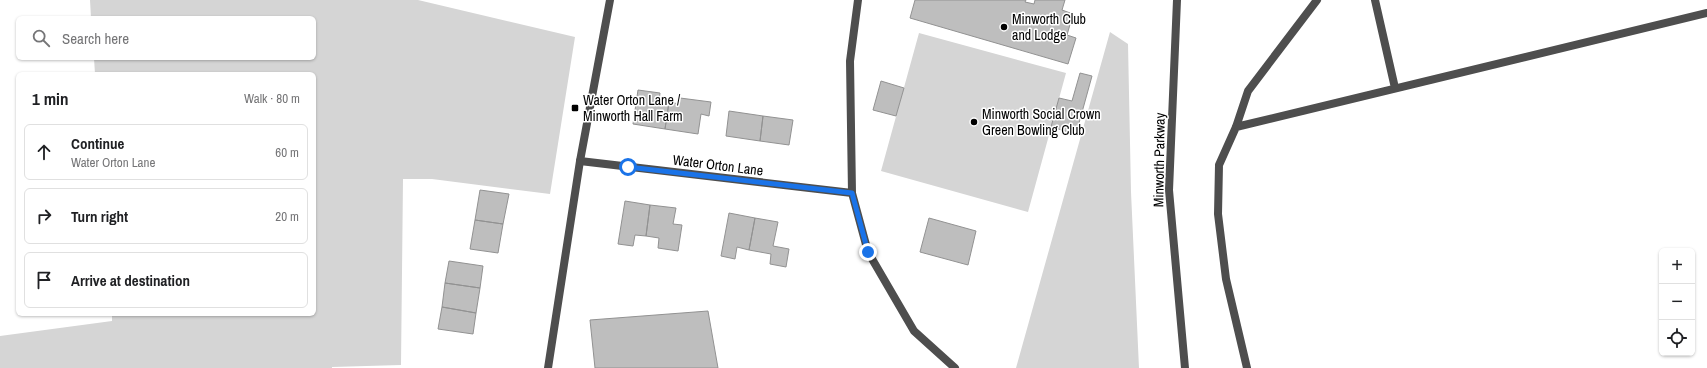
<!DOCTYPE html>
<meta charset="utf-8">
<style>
:root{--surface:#fff;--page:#f6f6f6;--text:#202124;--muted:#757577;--line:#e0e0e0}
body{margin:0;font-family:"Archivo Narrow",sans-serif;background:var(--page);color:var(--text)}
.controls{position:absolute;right:12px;bottom:12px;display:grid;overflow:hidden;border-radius:6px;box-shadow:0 1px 3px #0004}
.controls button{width:36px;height:36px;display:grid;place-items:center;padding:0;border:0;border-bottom:1px solid var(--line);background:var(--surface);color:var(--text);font:20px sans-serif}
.stop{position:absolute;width:12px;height:12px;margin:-9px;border:3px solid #1a73e8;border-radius:50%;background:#fff}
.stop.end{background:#1a73e8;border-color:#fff;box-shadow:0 1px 4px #0008}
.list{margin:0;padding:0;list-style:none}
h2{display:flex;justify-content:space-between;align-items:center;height:52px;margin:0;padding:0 16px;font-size:17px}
h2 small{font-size:13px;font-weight:400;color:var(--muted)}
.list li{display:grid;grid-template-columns:26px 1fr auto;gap:12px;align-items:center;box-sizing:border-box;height:56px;margin:0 8px 8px;padding:0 8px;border:1px solid var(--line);border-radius:6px}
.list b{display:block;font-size:15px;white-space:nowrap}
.list p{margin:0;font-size:13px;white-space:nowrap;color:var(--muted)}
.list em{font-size:13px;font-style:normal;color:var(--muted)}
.icon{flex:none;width:22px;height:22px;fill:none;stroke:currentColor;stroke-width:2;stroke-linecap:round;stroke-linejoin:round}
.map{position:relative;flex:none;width:1707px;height:368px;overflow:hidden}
.search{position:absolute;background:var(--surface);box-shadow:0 1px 3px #0004;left:16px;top:16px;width:300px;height:44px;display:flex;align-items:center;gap:10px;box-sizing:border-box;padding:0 14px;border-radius:6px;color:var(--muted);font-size:15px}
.panel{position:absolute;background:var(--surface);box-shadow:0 1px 3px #0004;left:16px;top:72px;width:300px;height:244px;border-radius:6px}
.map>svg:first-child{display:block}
</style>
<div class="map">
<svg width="1707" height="368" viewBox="0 0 1707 368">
<rect width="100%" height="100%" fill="#fff"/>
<path fill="#d5d5d5" d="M90 0H418L575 37 550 194 432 179H403L401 365 332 367V368H0V336L112 321V314H314V74H95L94 58H314V18H91Z
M1110 32 1128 44 1131 192 1139 368H1016Z
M919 33 1066 73 1028 212 881 171Z"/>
<path fill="#bebebe" stroke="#929292" d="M915 0H1026L1025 2 1034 4 1035 0H1065L1062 10 1073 14 1067 35 1076 38 1068 64 910 18Z
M1080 73 1092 76 1076 134 1051 127 1059 98 1072 101Z
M881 81 904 88 896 116 873 110Z
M638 90 660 93 659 101 669 102 665 129 633 124Z
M680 98 711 102 709 116 701 114 698 134 665 129 669 102 679 104Z
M729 111 763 116 760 141 726 136Z
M763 116 793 120 789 145 760 141Z
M480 190 509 194 503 224 475 220Z
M625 201 650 205 646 236 635 235 633 246 618 244Z
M650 205 676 208 673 224 682 225 678 251 658 248 659 238 646 236Z
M729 213 755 218 749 250 737 247 735 259 721 256Z
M755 218 778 222 773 246 789 249 786 267 770 264 771 254 749 250Z
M929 218 976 231 968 265 920 252Z
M475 220 503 224 498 253 470 249Z
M449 261 483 266 480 288 445 283Z
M445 283 480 288 476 313 442 307Z
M442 307 476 313 473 334 438 329Z
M708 311 718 368H595L590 320Z"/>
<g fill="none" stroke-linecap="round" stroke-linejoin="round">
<path stroke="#4e4e4e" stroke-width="8" d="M858 0 850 61 852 193 868 252 914 331 955 368
M1375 0 1395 88
M1236 127 1707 13
M580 161 852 193
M1247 368 1226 279 1218 214 1219 165 1236 127 1248 91 1317 0"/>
<path stroke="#4e4e4e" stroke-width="8" d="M548 368 580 161 610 0"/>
<path stroke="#4e4e4e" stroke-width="8" d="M1177 0 1169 190 1185 368"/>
</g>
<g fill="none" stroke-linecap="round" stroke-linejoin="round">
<path stroke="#1a73e8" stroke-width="5" d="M628 167 852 193 868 252"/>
</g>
<g fill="#000" stroke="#fff" stroke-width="1.5">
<circle cx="1004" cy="27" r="4"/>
<rect x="571" y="104" width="8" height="8" rx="2"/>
<circle cx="974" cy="122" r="4"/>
</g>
<g text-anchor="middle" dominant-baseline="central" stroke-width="3" stroke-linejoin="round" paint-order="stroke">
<g font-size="14" fill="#000" stroke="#fff" text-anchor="start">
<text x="1012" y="19">Minworth Club<tspan x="1012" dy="16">and Lodge</tspan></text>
<text x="583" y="100">Water Orton Lane /<tspan x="583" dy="16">Minworth Hall Farm</tspan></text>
<text x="982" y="114">Minworth Social Crown<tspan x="982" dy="16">Green Bowling Club</tspan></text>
</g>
<g font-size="14" fill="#000" stroke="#fff">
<text transform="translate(1159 160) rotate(-89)">Minworth Parkway</text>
<text transform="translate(718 165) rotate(7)">Water Orton Lane</text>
</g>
</g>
</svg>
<div class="controls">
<button>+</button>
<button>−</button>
<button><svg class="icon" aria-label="locate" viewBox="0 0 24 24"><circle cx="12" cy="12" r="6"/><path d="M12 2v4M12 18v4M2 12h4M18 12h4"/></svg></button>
</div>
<div class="stop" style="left:628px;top:167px"></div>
<div class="stop end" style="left:868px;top:252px"></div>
<div class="search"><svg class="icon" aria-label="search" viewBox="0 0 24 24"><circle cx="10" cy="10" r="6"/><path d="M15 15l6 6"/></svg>Search here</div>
<section class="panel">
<h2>1 min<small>Walk · 80 m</small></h2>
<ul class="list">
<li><svg class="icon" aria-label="ahead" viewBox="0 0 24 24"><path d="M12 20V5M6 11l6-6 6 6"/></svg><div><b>Continue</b><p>Water Orton Lane</p></div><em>60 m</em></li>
<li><svg class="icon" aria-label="right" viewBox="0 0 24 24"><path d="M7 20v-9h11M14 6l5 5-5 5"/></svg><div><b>Turn right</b></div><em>20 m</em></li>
<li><svg class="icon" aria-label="arrive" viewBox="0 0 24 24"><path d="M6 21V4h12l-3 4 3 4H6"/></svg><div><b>Arrive at destination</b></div></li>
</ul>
</section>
</div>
